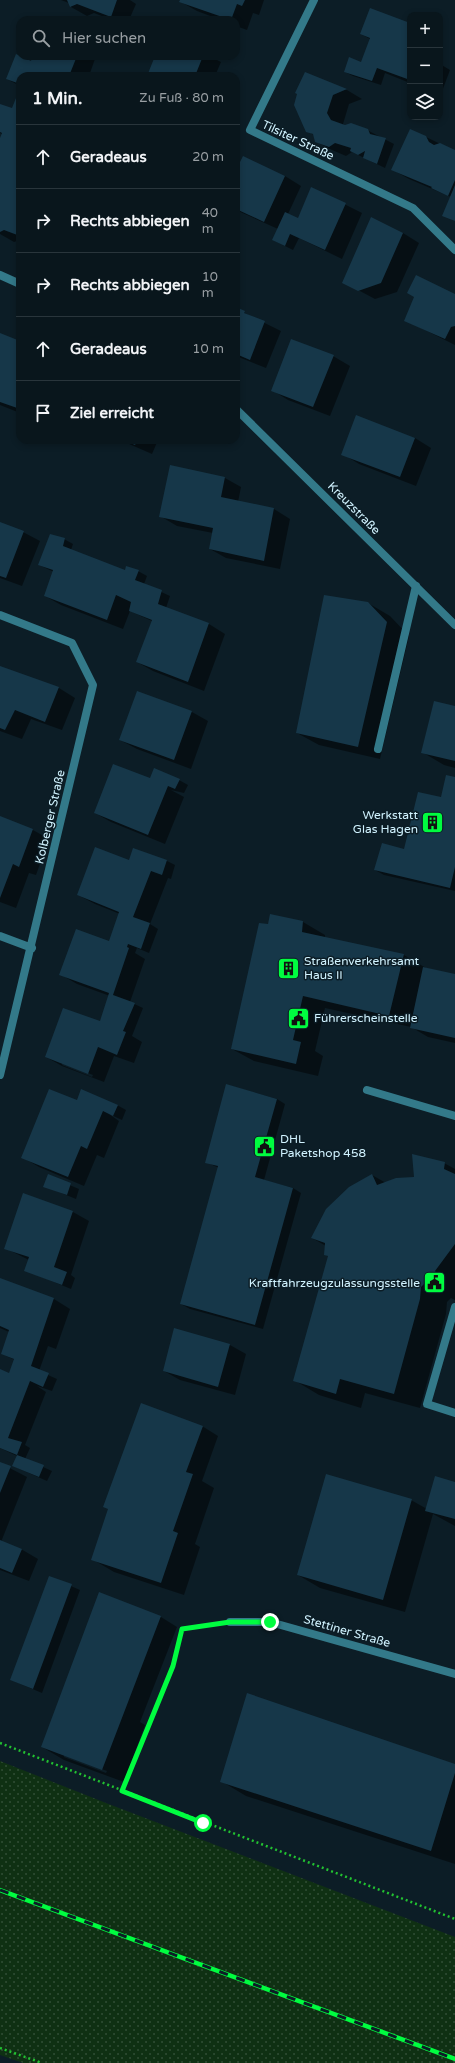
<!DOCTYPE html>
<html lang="de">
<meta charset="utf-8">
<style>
:root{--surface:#09161c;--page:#121f25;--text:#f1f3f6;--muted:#999fa3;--line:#29353b}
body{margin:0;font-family:"Varela Round",sans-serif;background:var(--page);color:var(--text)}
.controls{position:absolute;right:12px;top:12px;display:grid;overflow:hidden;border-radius:8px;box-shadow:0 2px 6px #0003}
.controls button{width:36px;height:36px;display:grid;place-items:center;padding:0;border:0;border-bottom:1px solid var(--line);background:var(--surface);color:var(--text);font:20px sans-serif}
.stop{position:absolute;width:12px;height:12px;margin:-9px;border:3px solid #00fc40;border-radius:50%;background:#fff}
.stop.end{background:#00fc40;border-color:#fff;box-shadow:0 1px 4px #0008}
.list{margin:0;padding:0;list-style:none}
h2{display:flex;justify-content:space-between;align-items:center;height:52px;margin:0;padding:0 16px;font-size:17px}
h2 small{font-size:13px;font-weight:400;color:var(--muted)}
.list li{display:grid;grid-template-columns:26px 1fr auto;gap:12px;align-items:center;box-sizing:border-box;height:64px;padding:0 16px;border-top:1px solid var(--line)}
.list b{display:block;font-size:15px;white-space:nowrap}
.list em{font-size:13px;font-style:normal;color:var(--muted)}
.icon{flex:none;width:22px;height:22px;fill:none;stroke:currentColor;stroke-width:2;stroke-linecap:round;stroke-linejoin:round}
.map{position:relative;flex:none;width:455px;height:2063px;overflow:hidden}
.search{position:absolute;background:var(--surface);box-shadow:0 2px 6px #0003;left:16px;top:16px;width:224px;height:44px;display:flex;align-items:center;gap:10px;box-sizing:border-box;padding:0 14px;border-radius:12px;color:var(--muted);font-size:15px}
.panel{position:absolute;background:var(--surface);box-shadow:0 2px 6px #0003;left:16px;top:72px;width:224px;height:372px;border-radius:12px}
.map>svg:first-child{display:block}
</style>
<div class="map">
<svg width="455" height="2063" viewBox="0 0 455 2063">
<defs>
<pattern id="grass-dots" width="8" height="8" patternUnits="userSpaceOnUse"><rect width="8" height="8" fill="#0f3013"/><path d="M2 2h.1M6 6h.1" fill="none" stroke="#314e36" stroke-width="1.8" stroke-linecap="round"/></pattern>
</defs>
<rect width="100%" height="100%" fill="#0c1d26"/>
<path fill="url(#grass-dots)" d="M0 1761 106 1803 455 1937V2063H23L0 2055Z"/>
<path fill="#0007" fill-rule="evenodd" d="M61 0H130L136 4 129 20H112L94 13 87 16 71 7 69 3Z
M181 0H264L259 15 253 13 247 30 236 26V20H221L197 11 181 2Z
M410 24V83L385 73 381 85 353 76 345 72 365 64 370 39 361 34Z
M33 56H96L89 76H20V86L7 79 31 62Z
M156 56H209L221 62 215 76H148Z
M440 64 450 70 441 94H440Z
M305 73 347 90 362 99 349 104 343 124 344 126 367 130 394 144 385 168 352 152 346 156 332 150 315 141 314 135 307 131Z
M20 90V240L14 242 0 234V141L2 134 0 133V105L13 110Z
M426 137 455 151V221L444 215 451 197 409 179 393 170Z
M236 172 285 176 301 186 288 214 298 219 312 188 362 213 342 259 299 238 293 250 273 240 278 229 236 210Z
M403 233 419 243 397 292 375 299 343 282Z
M455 295V345L405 320Z
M236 309 281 331 266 368 236 356Z
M0 334 20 342V413L0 405Z
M333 356 350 366 330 416 288 400 272 390Z
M415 438 431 448 416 486 359 464 343 454Z
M120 440H158L152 454Z
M171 466 225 478 241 487 238 502 274 509 290 519 280 569 226 558 210 549 213 533 177 526 160 516Z
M0 523 23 532 40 541 22 586 0 578Z
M64 539 73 544 71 550 125 571H138L147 576 144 584 170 596 166 608 209 624 225 634 204 691 153 671 137 662 152 621 130 611 123 629 61 605 45 596 54 572 39 565Z
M368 603 390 616 409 636 380 759 319 745 297 733Z
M0 667 59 688 75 698 62 730 31 719 22 739 0 731Z
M137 692 192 712 208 721 191 769 137 749 120 740Z
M455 707V768L444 765 422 752Z
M455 779V891L384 875 375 870 405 850Z
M179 780 188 785 184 793 171 790 184 797 165 844 111 822 95 813 157 783Z
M0 817 33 830 49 839 36 875 29 873 16 908 0 902Z
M133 849 167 861 175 865 171 879 168 878 150 924 158 929 149 953 137 948 135 953 145 959 130 1002 143 1008 132 1036 142 1042 134 1063 114 1056 104 1082 62 1066 46 1057 100 1023 110 996 77 984 60 974 114 944 120 914 95 904 78 895 134 863ZM62 1063 93 1075 92 1077 62 1065Z
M271 915 303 922 325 935V938L404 955 426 968 455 975V1043L428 1037 411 1027 325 1008 315 1051 323 1056 318 1076 254 1061 232 1049Z
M227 1085 277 1099 285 1104 264 1180 293 1188 301 1193 263 1329 190 1309 181 1304 219 1168 206 1162Z
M77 1102 117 1105 126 1110 122 1120 109 1114 119 1121 104 1158 97 1155 84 1186 39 1167 22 1157Z
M444 1163 455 1169V1300L451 1298 447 1302 446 1314 420 1408 365 1393 361 1408 319 1395 294 1380 329 1257 325 1254 326 1246 312 1238 372 1175 386 1183 415 1178Z
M48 1176 79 1189 76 1199 44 1186Z
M24 1194 73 1212 89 1221 71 1275 75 1278 71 1289 25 1270 29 1260 5 1248Z
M1 1280 54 1299 70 1309 56 1349 48 1346 39 1371 57 1379 52 1391 37 1386 46 1392 25 1445 30 1448 25 1459 52 1471 47 1481 13 1466 17 1456 0 1448V1370L9 1374 15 1360 2 1354 9 1332 0 1328Z
M230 1345 246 1354 235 1395 180 1380 164 1371Z
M202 1426 218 1436 202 1481 214 1488 195 1544 200 1547 184 1595 114 1572 92 1559Z
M0 1463 27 1477 1 1542 21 1549 38 1559 29 1581 0 1570Z
M455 1483V1526L433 1514 405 1612 320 1588 298 1575 411 1500 427 1509Z
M50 1577 80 1590 42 1693 11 1680Z
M100 1594 161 1617 177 1627 140 1722 145 1725 124 1782 64 1760 42 1747ZM64 1755 107 1771 106 1773 64 1757Z
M455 1765V1864L246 1796 221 1781Z"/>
<path fill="#163749" d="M67 0H117L111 17 77 4 70 7Z
M180 0H245L242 6 237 4 231 20 179 2Z
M370 8 410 23V80L377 68 372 81 344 72 349 57 361 62 370 38 360 34Z
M154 16 164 20H153Z
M16 54 31 61 32 56H77L69 76H20V84L6 79Z
M155 56H203L195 76H147Z
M305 72 347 89 333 95 327 113 331 120 345 125 351 123 368 129 370 134 386 138 377 164 363 158 365 151 358 155 350 151 351 148 335 143 329 147 315 142 313 134 306 132 294 105 297 94 295 93Z
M20 88V236L4 230 0 232V138L2 133 0 132V104L12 108Z
M410 129 426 136 429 142 434 145 440 143 455 150V180L448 196 431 188 432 187 391 170Z
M243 156 285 176 264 222 236 209V170Z
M455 185V221L442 216Z
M311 187 346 203 325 250 290 234 285 246 272 240 285 212 298 218Z
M371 217 403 233 381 283 358 291 342 283Z
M416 275 455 294V326L451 327 445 339 404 321 414 297 407 293Z
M236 307 245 311 244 313 265 321 250 360 236 354Z
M0 333 20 341V409L0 402Z
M291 339 334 355 313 407 271 391Z
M356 415 415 438 400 477 341 455Z
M123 440H138L135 445Z
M170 465 225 477 221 497 274 508 264 561 209 549 213 528 159 517Z
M0 522 24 531 6 578 0 576Z
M50 534 65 538 63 546 125 570 126 566 139 570 135 580 162 590 158 604 209 623 188 682 136 662 152 620 129 611 131 602 116 595 107 620 44 596 53 570 38 565Z
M324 595 368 602 387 622 358 747 296 733Z
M0 666 59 687 45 722 15 710 5 730 0 728Z
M137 691 192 711 174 760 119 740Z
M434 701 455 706V761L421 753Z
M113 764 150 778 154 768 180 779 175 789 168 786 148 835 94 813Z
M446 775 455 777V867L450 888 374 870 382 843 404 849 418 792 441 797Z
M0 816 33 829 19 867 13 864 0 898Z
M95 847 129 860 133 848 167 860 162 875 151 871 133 917 150 923 141 949 128 944 127 947 129 948 113 995 135 1003 123 1031 126 1032 117 1055 98 1047 88 1074 45 1057 63 1008 100 1021 109 993 59 975 76 929 109 941 119 912 77 895Z
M270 914 303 921 302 932 404 954 389 1016 303 996 293 1040 301 1042 296 1064 231 1049 259 923 268 924Z
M423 967 455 974V1038L410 1028Z
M226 1084 277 1099 255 1177 293 1188 255 1325 180 1304 218 1166 205 1163Z
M49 1089 77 1100 81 1089 118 1105 113 1116 103 1111 87 1149 81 1146 68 1177 21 1158Z
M412 1154 445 1162 444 1169 455 1174V1244L435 1271 440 1278 430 1287 426 1282 421 1287 420 1299 394 1394 340 1379 336 1394 293 1381 328 1256 324 1255 325 1243 311 1238 326 1209 349 1187 372 1174 377 1185 396 1178 414 1177Z
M48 1174 71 1183 67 1195 43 1187Z
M23 1193 73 1211 54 1267 67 1272 62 1285 24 1271 29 1257 4 1249Z
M0 1278 54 1298 31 1366 49 1373 43 1387 30 1381 8 1438 22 1442 17 1455 0 1448V1369L9 1373 14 1359 1 1354 9 1330 0 1326Z
M174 1328 230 1344 218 1387 163 1371Z
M141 1403 203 1426 186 1472 193 1474 173 1531 178 1533 161 1583 91 1560 108 1509 103 1507Z
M17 1455 44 1465 39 1477 12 1466Z
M0 1462 11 1466 0 1493Z
M326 1474 412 1499 383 1600 297 1575Z
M435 1476 455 1482V1519L425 1511Z
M0 1540 22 1549 12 1573 0 1568Z
M49 1576 72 1584 33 1689 10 1680Z
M99 1592 161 1616 102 1770 41 1747Z
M247 1693 455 1764V1773L431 1851 220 1782Z"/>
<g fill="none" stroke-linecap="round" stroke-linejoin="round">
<path stroke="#22c131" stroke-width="2.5" stroke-dasharray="2 3" stroke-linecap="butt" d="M0 1743 455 1919
M122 1791 173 1666 182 1629 212 1625
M0 2048 42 2063"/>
<path stroke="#337989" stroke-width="8" d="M378 749 416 586
M455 1307 427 1404 455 1413"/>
<path stroke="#337989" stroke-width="8" d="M314 0 250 130 413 208 455 250
M0 275 20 284
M236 409 455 625
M0 615 72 643 93 685 0 1075
M0 936 32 948
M367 1090 455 1116
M230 1622H270L455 1674"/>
<defs>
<path id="rail" d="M0 1890 455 2059"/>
</defs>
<use href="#rail" stroke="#00fc40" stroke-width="4.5"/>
<use href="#rail" stroke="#0c1d26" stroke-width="3" stroke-dasharray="9" stroke-linecap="butt"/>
</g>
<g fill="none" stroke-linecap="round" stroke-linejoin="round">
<path stroke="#00fc40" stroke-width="5" d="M203 1823 122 1791 173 1666 182 1629 230 1622H270"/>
</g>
<defs>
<symbol id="building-square" viewBox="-11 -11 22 22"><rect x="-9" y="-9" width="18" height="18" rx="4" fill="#00fc40" stroke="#0c1d26"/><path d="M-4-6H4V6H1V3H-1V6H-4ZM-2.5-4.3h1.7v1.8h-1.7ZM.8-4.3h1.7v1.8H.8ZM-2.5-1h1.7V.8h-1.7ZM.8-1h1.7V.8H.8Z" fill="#111"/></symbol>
<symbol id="civic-square" viewBox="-11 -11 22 22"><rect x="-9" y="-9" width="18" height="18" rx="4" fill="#00fc40" stroke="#0c1d26"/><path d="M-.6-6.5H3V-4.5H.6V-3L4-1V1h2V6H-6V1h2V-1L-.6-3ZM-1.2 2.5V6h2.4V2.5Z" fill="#111"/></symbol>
</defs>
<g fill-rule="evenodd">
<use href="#building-square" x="420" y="810" width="25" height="25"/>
<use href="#building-square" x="276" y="956" width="25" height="25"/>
<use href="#civic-square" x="286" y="1006" width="25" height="25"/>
<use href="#civic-square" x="252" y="1134" width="25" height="25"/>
<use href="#civic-square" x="422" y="1270" width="25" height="25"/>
</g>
<g text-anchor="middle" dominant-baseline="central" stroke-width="3" stroke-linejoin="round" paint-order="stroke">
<g font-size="12" fill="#d1f3ff" stroke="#0c1d26">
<text transform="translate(298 140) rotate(25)">Tilsiter Straße</text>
<text transform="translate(354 508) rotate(45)">Kreuzstraße</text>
<text transform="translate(50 817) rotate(-77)">Kolberger Straße</text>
<text transform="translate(347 1631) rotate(16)">Stettiner Straße</text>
</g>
<g font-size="12" fill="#d1f3ff" stroke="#0c1d26" text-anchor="start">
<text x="418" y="815" text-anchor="end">Werkstatt<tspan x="418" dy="14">Glas Hagen</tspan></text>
<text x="304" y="961">Straßenverkehrsamt<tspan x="304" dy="14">Haus II</tspan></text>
<text x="314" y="1018">Führerscheinstelle</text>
<text x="280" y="1139">DHL<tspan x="280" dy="14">Paketshop 458</tspan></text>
<text x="420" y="1283" text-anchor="end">Kraftfahrzeugzulassungsstelle</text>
</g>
</g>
</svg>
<div class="controls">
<button>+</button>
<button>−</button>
<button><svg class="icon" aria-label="layers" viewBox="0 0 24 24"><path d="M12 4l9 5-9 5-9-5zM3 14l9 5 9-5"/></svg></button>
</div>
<div class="stop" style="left:203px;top:1823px"></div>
<div class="stop end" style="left:270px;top:1622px"></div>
<div class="search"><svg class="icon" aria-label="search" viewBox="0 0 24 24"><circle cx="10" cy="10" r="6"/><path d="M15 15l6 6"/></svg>Hier suchen</div>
<section class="panel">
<h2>1 Min.<small>Zu Fuß · 80 m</small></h2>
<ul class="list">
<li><svg class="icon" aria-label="ahead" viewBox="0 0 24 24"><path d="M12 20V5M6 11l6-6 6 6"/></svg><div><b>Geradeaus</b></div><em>20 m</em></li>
<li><svg class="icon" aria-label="right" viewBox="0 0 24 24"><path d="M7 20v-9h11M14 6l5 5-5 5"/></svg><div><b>Rechts abbiegen</b></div><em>40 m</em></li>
<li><svg class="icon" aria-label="right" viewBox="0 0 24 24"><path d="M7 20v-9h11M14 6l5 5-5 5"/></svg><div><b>Rechts abbiegen</b></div><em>10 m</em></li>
<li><svg class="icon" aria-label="ahead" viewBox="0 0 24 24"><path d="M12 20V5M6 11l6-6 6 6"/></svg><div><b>Geradeaus</b></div><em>10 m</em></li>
<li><svg class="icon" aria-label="arrive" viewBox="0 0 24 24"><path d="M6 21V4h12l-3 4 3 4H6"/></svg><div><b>Ziel erreicht</b></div></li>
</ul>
</section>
</div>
